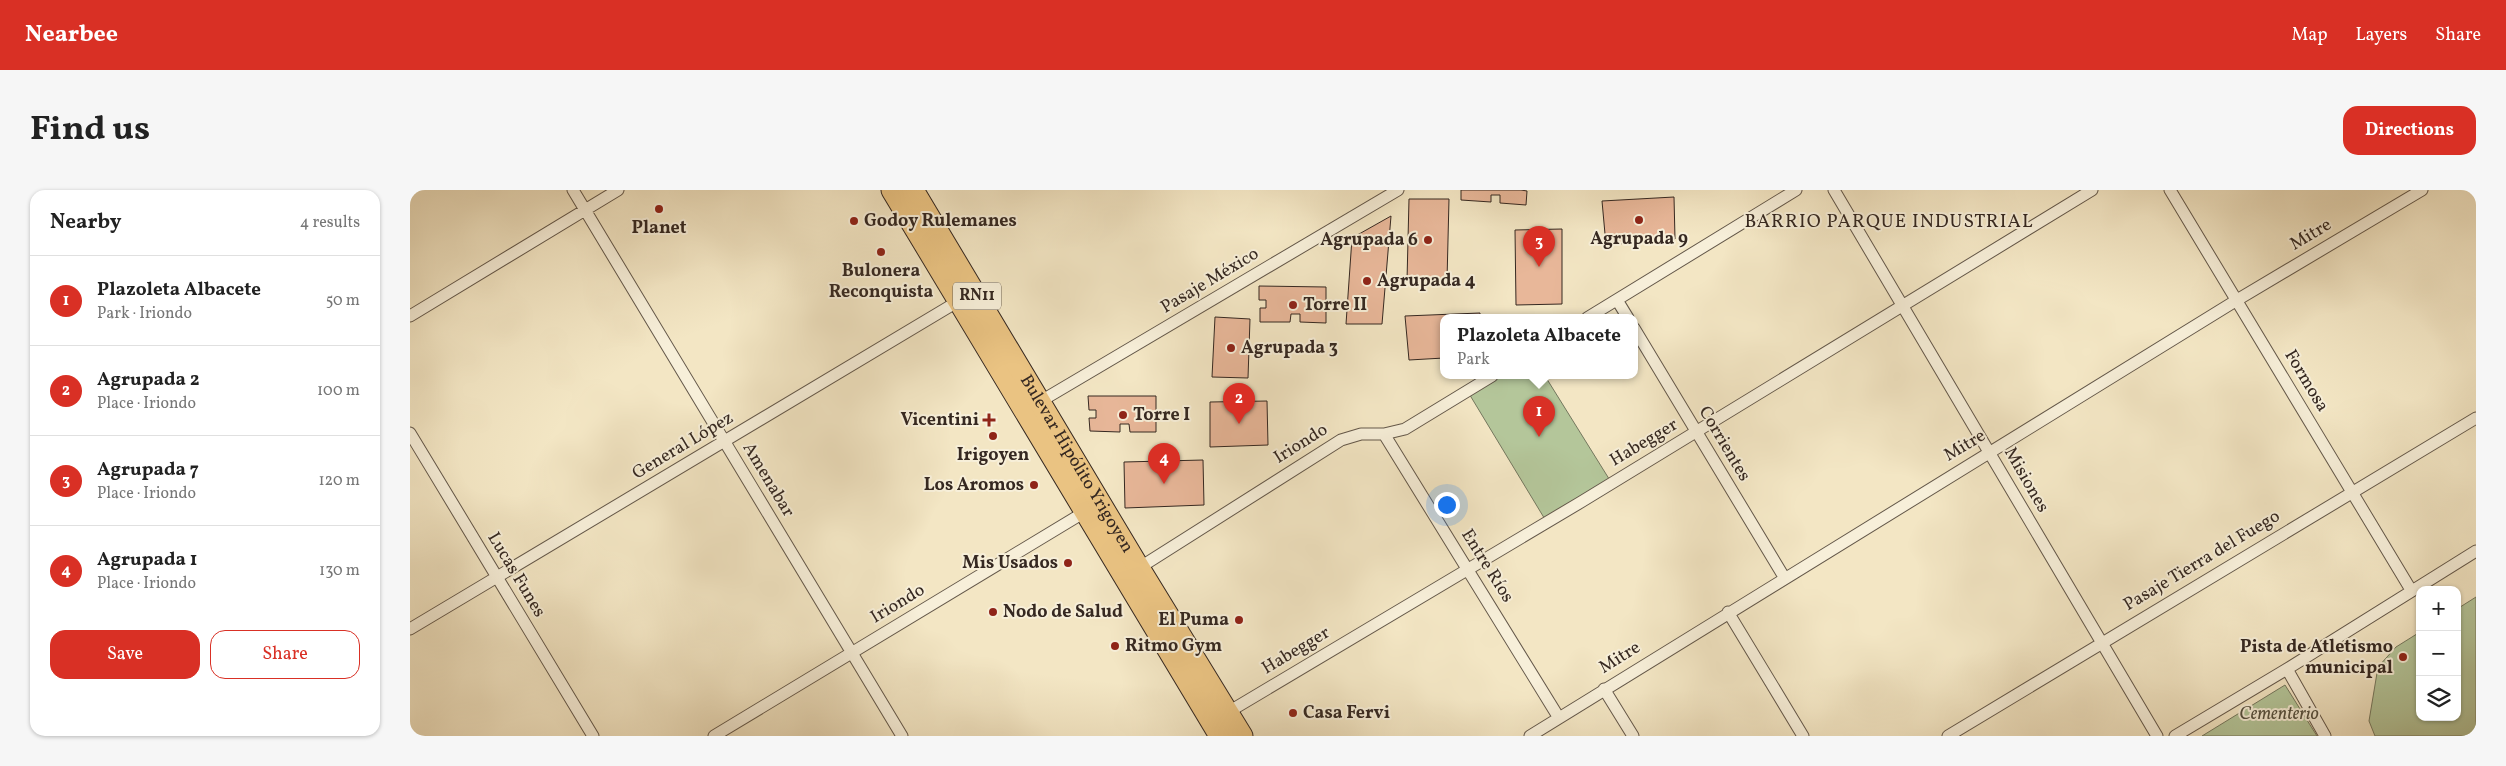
<!DOCTYPE html>
<meta charset="utf-8">
<style>
:root{--surface:#fff;--page:#f6f6f6;--text:#222;--muted:#767676;--line:#e0e0e0;--accent:#d93025}
body{margin:0;font-family:Vollkorn,serif;background:var(--page);color:var(--text)}
.controls{position:absolute;right:15px;bottom:15px;display:grid;overflow:hidden;border-radius:10px;box-shadow:0 1px 4px #0004}
.controls button{width:45px;height:45px;display:grid;place-items:center;padding:0;border:0;border-bottom:1px solid var(--line);background:var(--surface);color:var(--text);font:25px sans-serif}
.you{position:absolute;left:1036px;top:314px;width:18px;height:18px;margin:-12px;border:4px solid #fff;border-radius:50%;background:#1a73e8;box-shadow:0 0 0 8px #1a73e833}
.badge{display:grid;place-items:center;width:32px;height:32px;border-radius:50%;background:var(--accent);color:#fff;font-size:16px;font-weight:700}
.pin{position:absolute;translate:-50% -41px;filter:drop-shadow(0 1px 2px #0008)}
.pin::after{content:'';position:absolute;top:26px;width:18px;height:15px;background:inherit;clip-path:polygon(0 0,100% 0,50% 100%)}
.popup{position:absolute;left:1030px;top:124px;width:198px;height:65px;box-sizing:border-box;display:grid;place-content:center;border-radius:10px;background:var(--surface);filter:drop-shadow(0 1px 4px #0005);font-size:16px;white-space:nowrap;color:var(--muted)}
.popup b{font-size:19px;color:var(--text)}
.popup::after{content:'';position:absolute;left:50%;top:100%;margin-left:-10px;border:10px solid transparent;border-top-color:var(--surface)}
.list{margin:0;padding:0;list-style:none}
h2{display:flex;justify-content:space-between;align-items:center;height:65px;margin:0;padding:0 20px;font-size:21px}
h2 small{font-size:16px;font-weight:400;color:var(--muted)}
.list li{display:grid;grid-template-columns:32px 1fr auto;gap:15px;align-items:center;box-sizing:border-box;height:90px;padding:0 20px;border-top:1px solid var(--line)}
.list b{display:block;font-size:19px;white-space:nowrap}
.list p{margin:0;font-size:16px;white-space:nowrap;color:var(--muted)}
.list em{font-size:16px;font-style:normal;color:var(--muted)}
.actions{display:flex;gap:10px;padding:15px 20px}
.actions a{flex:1;padding:11px 0;border:1px solid var(--accent);border-radius:15px;text-align:center;font-size:18px;color:var(--accent)}
.actions .main{background:var(--accent);color:#fff}
.icon{flex:none;width:28px;height:28px;fill:none;stroke:currentColor;stroke-width:2;stroke-linecap:round;stroke-linejoin:round}
.map{position:relative;flex:none;width:2066px;height:546px;overflow:hidden;border-radius:15px}
header{display:flex;align-items:center;gap:30px;box-sizing:border-box;height:70px;padding:0 25px;background:var(--accent);color:#fff}
header strong{font-size:24px}
nav{display:flex;gap:28px;margin-inline-start:auto;font-size:18px}
.intro{display:flex;align-items:center;justify-content:space-between;box-sizing:border-box;height:120px;padding:0 30px}
h1{margin:0;font-size:35px}
.button{padding:12px 22px;border-radius:15px;background:var(--accent);color:#fff;font-size:18px;font-weight:700}
main{display:flex;gap:30px;padding:0 30px}
aside{flex:1;background:var(--surface);border-radius:15px;box-shadow:0 1px 4px #0004}
.map>svg:first-child{display:block}
</style>
<header>
<strong>Nearbee</strong>
<nav><a>Map</a><a>Layers</a><a>Share</a></nav>
</header>
<div class="intro"><h1>Find us</h1><a class="button">Directions</a></div>
<main>
<aside>
<h2>Nearby<small>4 results</small></h2>
<ul class="list">
<li><span class="badge">1</span><div><b>Plazoleta Albacete</b><p>Park · Iriondo</p></div><em>50 m</em></li>
<li><span class="badge">2</span><div><b>Agrupada 2</b><p>Place · Iriondo</p></div><em>100 m</em></li>
<li><span class="badge">3</span><div><b>Agrupada 7</b><p>Place · Iriondo</p></div><em>120 m</em></li>
<li><span class="badge">4</span><div><b>Agrupada 1</b><p>Place · Iriondo</p></div><em>130 m</em></li>
</ul>
<div class="actions"><a class="main">Save</a><a>Share</a></div>
</aside>
<div class="map">
<svg width="2066" height="546" viewBox="0 0 2066 546">
<rect width="100%" height="100%" fill="#f3e6c4"/>
<filter id="stains"><feTurbulence type="fractalNoise" baseFrequency=".004" numOctaves="4"/><feColorMatrix values="0 0 0 0 .2 0 0 0 0 .09 0 0 0 0 .02 0 0 0 .5 -.17"/></filter>
<radialGradient id="worn" r=".72"><stop offset=".6" stop-color="#630" stop-opacity="0"/><stop offset="1" stop-color="#630" stop-opacity=".3"/></radialGradient>
<path fill="#b4c69a" stroke="#74775e" d="M1085 186H1135L1201 292 1136 331 1058 202Z
M2066 407V546H1965L1959 531 1968 477 1986 457 2010 442V527H2047V419Z
M1875 495 1907 546H1792Z"/>
<path fill="#e8b799" stroke="#352821" d="M1051 0H1111L1117 1 1116 15 1090 13V5H1081V12L1051 10Z
M1264 7 1265 49 1196 55 1192 11Z
M999 9H1039L1037 91H997Z
M981 26 972 134H936L942 48Z
M1152 39V114L1106 115 1105 40Z
M849 96 916 97V112H911V119H916V133L890 132V124H881L880 132H850V118H856V110H849Z
M1070 123V128H1034V168L999 170 995 126Z
M805 127 840 129 838 188 802 187Z
M678 206H746V221L740 222V229H746V242H720L719 234H710V242L680 241 679 228H686V220H679Z
M857 211 858 255 800 257V212Z
M793 270 794 315 715 318 714 272Z"/>
<g fill="none" stroke-linecap="round" stroke-linejoin="round">
<defs>
<path id="street" d="M163 0 492 546
M1424 0 1747 546
M1760 0 2001 400
M1207 110 1218 128
M0 126 208 0
M1177 128 1386 0
M1224 138 1374 387
M631 211 988 0
M0 243 183 546
M974 244 1149 528
M729 378 931 250 951 244H974L995 239 1082 186
M1318 422 1393 546
M0 439 552 109
M1877 479 1915 546
M1194 499 1223 546
M815 524 1171 312 1682 0
M304 546 678 320
M1120 546 1827 110 2012 0
M1538 546 2066 228
M1765 546 1877 479 2066 361"/>
<g id="highway">
<path d="M482 0 810 546"/>
<path id="s1" d="M503 0 729 378 832 546"/>
</g>
</defs>
<use href="#street" stroke="#64584a" stroke-width="13"/>
<use href="#highway" stroke="#352821" stroke-width="23"/>
<use href="#street" stroke="#f7efd9" stroke-width="11"/>
<use href="#highway" stroke="#eac382" stroke-width="21"/>
</g>
<g fill="#8f2418" stroke="#f7efd9" stroke-width="2">
<circle cx="249" cy="19" r="5"/>
<circle cx="1229" cy="30" r="5"/>
<circle cx="444" cy="31" r="5"/>
<circle cx="1018" cy="50" r="5"/>
<circle cx="471" cy="62" r="5"/>
<circle cx="957" cy="91" r="5"/>
<circle cx="883" cy="115" r="5"/>
<circle cx="821" cy="158" r="5"/>
<circle cx="713" cy="225" r="5"/>
<path d="M576.5 222.5h5v5h5v5h-5v5h-5v-5h-5v-5h5z"/>
<circle cx="583" cy="246" r="5"/>
<circle cx="624" cy="295" r="5"/>
<circle cx="658" cy="373" r="5"/>
<circle cx="583" cy="422" r="5"/>
<circle cx="829" cy="430" r="5"/>
<circle cx="705" cy="456" r="5"/>
<circle cx="1993" cy="467" r="5"/>
<circle cx="883" cy="523" r="5"/>
</g>
<g text-anchor="middle" dominant-baseline="central" stroke-width="4" stroke-linejoin="round" paint-order="stroke">
<rect fill="#f7efd9" stroke="#6f6458" stroke-width="1" x="543" y="92.5" width="48" height="27" rx="4"/>
<g font-size="16" font-weight="bold" fill="#352821">
<text x="567" y="106">RN11</text>
</g>
<g font-size="18" font-weight="bold" fill="#352821" stroke="#f7efd9" text-anchor="start">
<text x="454" y="31">Godoy Rulemanes</text>
<text x="249" y="38" text-anchor="middle">Planet</text>
<text x="1229" y="49" text-anchor="middle">Agrupada 9</text>
<text x="1008" y="50" text-anchor="end">Agrupada 6</text>
<text x="471" y="81" text-anchor="middle">Bulonera<tspan x="471" dy="21">Reconquista</tspan></text>
<text x="967" y="91">Agrupada 4</text>
<text x="893" y="115">Torre II</text>
<text x="831" y="158">Agrupada 3</text>
<text x="723" y="225">Torre I</text>
<text x="569" y="230" text-anchor="end">Vicentini</text>
<text x="583" y="265" text-anchor="middle">Irigoyen</text>
<text x="614" y="295" text-anchor="end">Los Aromos</text>
<text x="648" y="373" text-anchor="end">Mis Usados</text>
<text x="593" y="422">Nodo de Salud</text>
<text x="819" y="430" text-anchor="end">El Puma</text>
<text x="715" y="456">Ritmo Gym</text>
<text x="1983" y="457" text-anchor="end">Pista de Atletismo<tspan x="1983" dy="21">municipal</tspan></text>
<text x="893" y="523">Casa Fervi</text>
</g>
<g font-size="18" fill="#352821" stroke="#f7efd9">
<text transform="translate(1901 45) rotate(-31)">Mitre</text>
<text transform="translate(800 91) rotate(-31)">Pasaje México</text>
<text transform="translate(1896 191) rotate(59)">Formosa</text>
<text transform="translate(1234 253) rotate(-31)">Habegger</text>
<text transform="translate(891 254) rotate(-32)">Iriondo</text>
<text transform="translate(1314 254) rotate(59)">Corrientes</text>
<text transform="translate(273 256) rotate(-31)">General López</text>
<text transform="translate(1555 256) rotate(-31)">Mitre</text>
<text stroke="none"><textPath href="#s1" startOffset="319">Bulevar Hipólito Yrigoyen</textPath></text>
<text transform="translate(358 290) rotate(59)">Amenabar</text>
<text transform="translate(1616 290) rotate(60)">Misiones</text>
<text transform="translate(1792 371) rotate(-31)">Pasaje Tierra del Fuego</text>
<text transform="translate(1077 376) rotate(58)">Entre Ríos</text>
<text transform="translate(106 385) rotate(59)">Lucas Funes</text>
<text transform="translate(488 414) rotate(-31)">Iriondo</text>
<text transform="translate(886 461) rotate(-31)">Habegger</text>
<text transform="translate(1210 468) rotate(-32)">Mitre</text>
</g>
<g font-size="18" font-style="italic" fill="#55503f" stroke="#f7efd9">
<text x="1869" y="524">Cementerio</text>
</g>
<g font-size="19" letter-spacing="1" fill="#352821" stroke="#f7efd9">
<text x="1479" y="32">BARRIO PARQUE INDUSTRIAL</text>
</g>
</g>
<rect width="100%" height="100%" filter="url(#stains)"/>
<rect width="100%" height="100%" fill="url(#worn)"/>
</svg>
<div class="controls">
<button>+</button>
<button>−</button>
<button><svg class="icon" aria-label="layers" viewBox="0 0 24 24"><path d="M12 4l9 5-9 5-9-5zM3 14l9 5 9-5"/></svg></button>
</div>
<div class="you"></div>
<div class="pin badge" style="left:1129px;top:247px">1</div>
<div class="popup"><b>Plazoleta Albacete</b>Park</div>
<div class="pin badge" style="left:829px;top:234px">2</div>
<div class="pin badge" style="left:1129px;top:77px">3</div>
<div class="pin badge" style="left:754px;top:294px">4</div>
</div>
</main>
